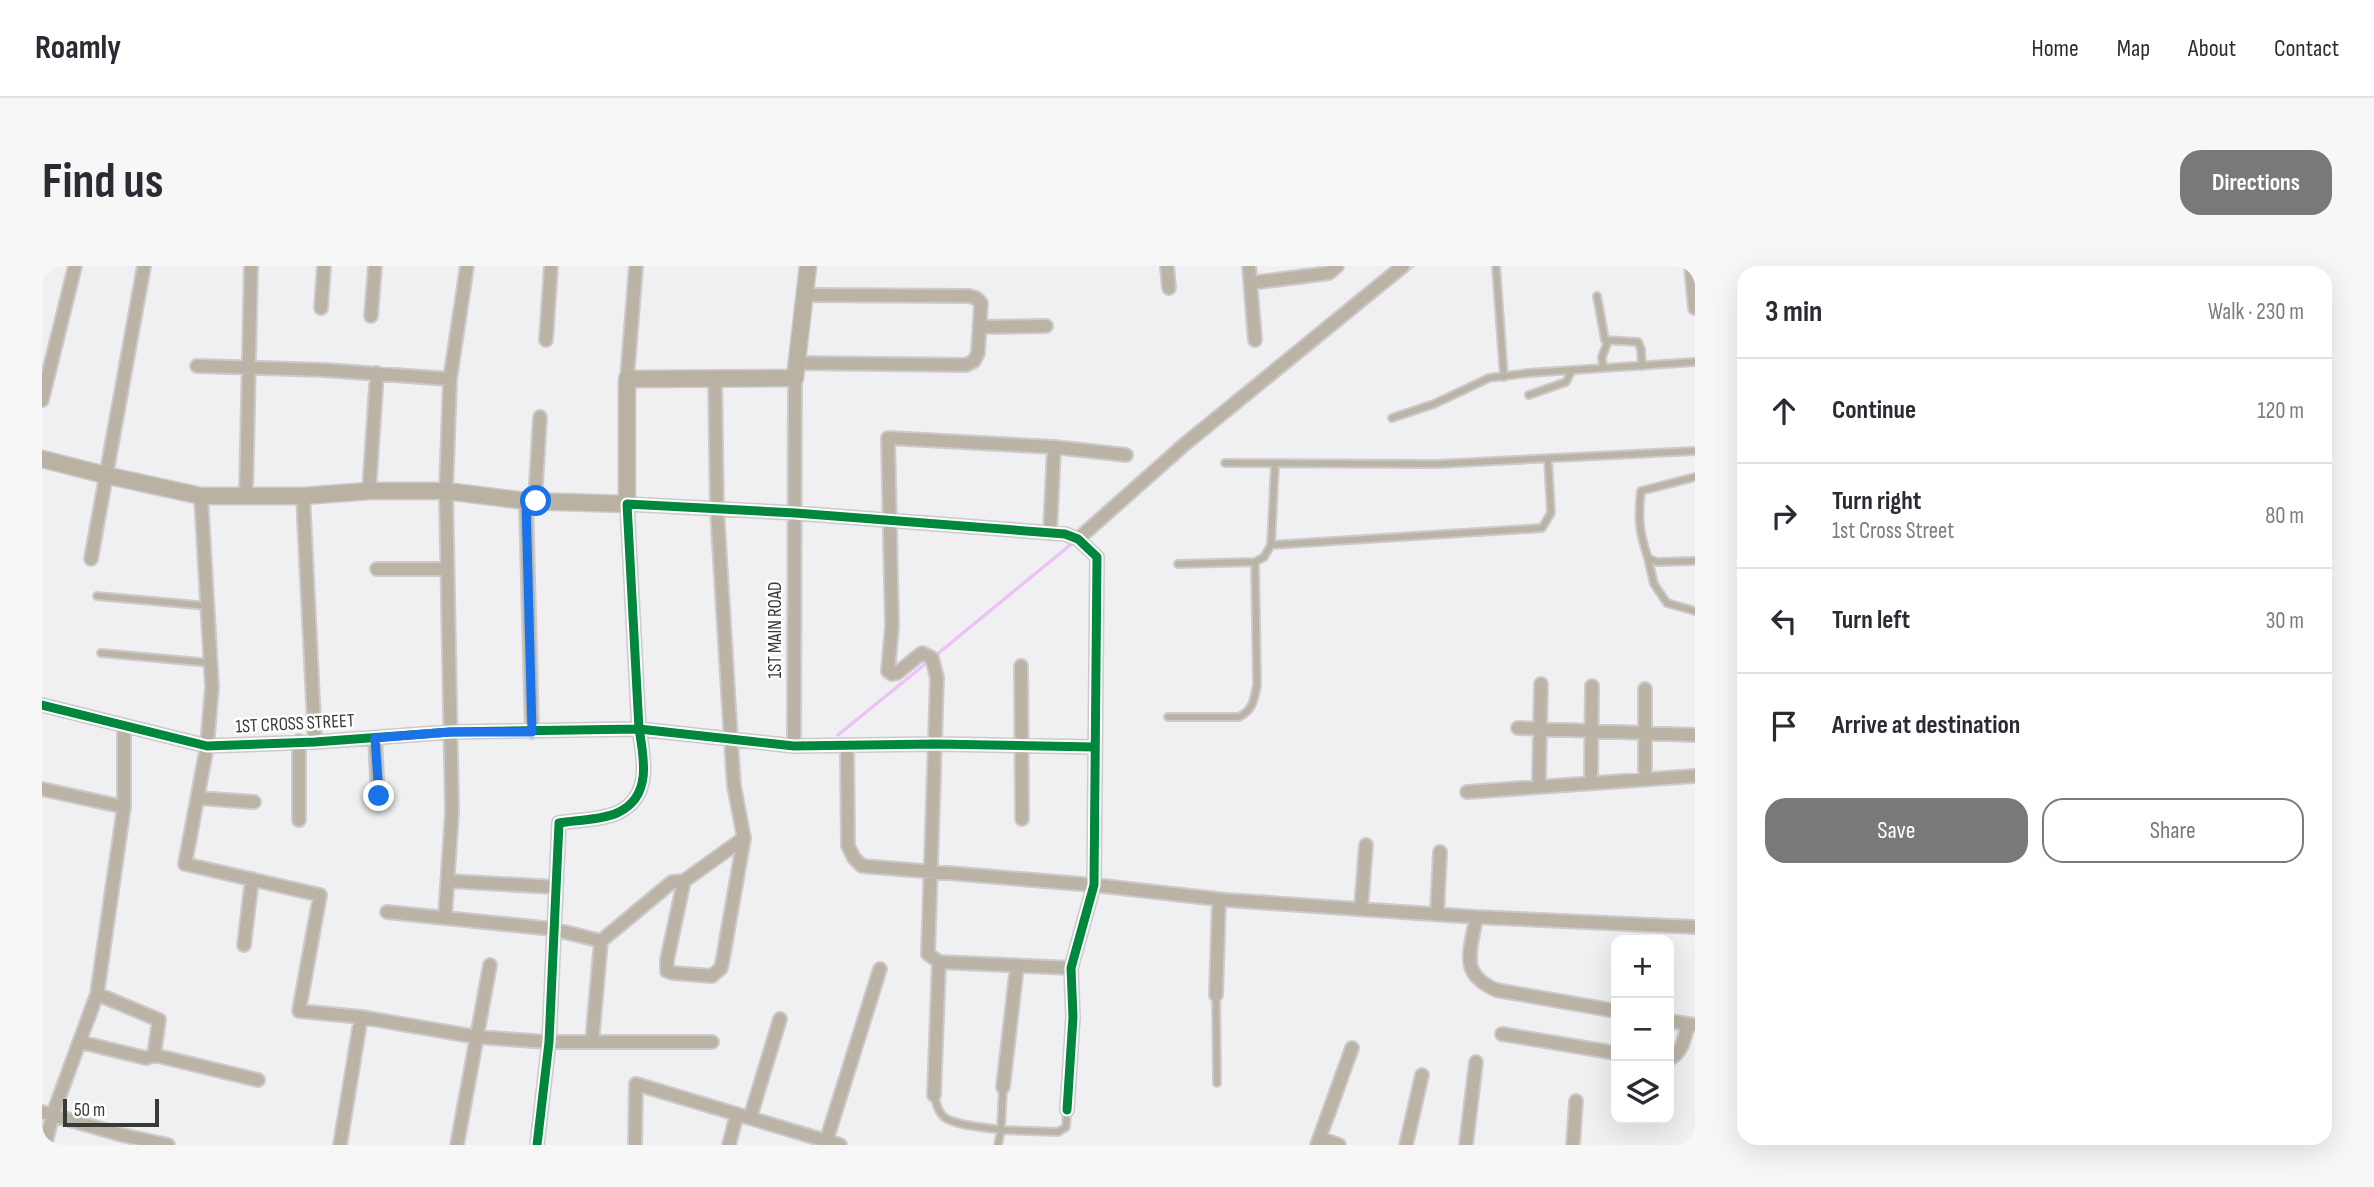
<!DOCTYPE html>
<meta charset="utf-8">
<style>
:root{--surface:#fff;--page:#f7f7f7;--text:#2b2b33;--muted:#7c7c81;--line:#e1e1e2;--accent:#7a797a}
body{margin:0;font-family:"Sofia Sans Condensed",sans-serif;background:var(--page);color:var(--text)}
.controls{position:absolute;right:21px;bottom:21px;display:grid;overflow:hidden;border-radius:14px;box-shadow:0 7px 28px #0002}
.controls button{width:63px;height:63px;display:grid;place-items:center;padding:0;border:0;border-bottom:2px solid var(--line);background:var(--surface);color:var(--text);font:35px sans-serif}
.scale{position:absolute;left:21px;bottom:18px;width:96px;box-sizing:border-box;padding-left:7px;border:4px solid #3a393a;border-top:0;font-size:19px;line-height:24px;white-space:nowrap;color:#3a393a;-webkit-text-stroke:5px #fff;paint-order:stroke}
.stop{position:absolute;width:21px;height:21px;margin:-16px;border:5px solid #1a73e8;border-radius:50%;background:#fff}
.stop.end{background:#1a73e8;border-color:#fff;box-shadow:0 2px 7px #0008}
.list{margin:0;padding:0;list-style:none}
h2{display:flex;justify-content:space-between;align-items:center;height:91px;margin:0;padding:0 28px;font-size:30px}
h2 small{font-size:23px;font-weight:400;color:var(--muted)}
.list li{display:grid;grid-template-columns:46px 1fr auto;gap:21px;align-items:center;box-sizing:border-box;height:105px;padding:0 28px;border-top:2px solid var(--line)}
.list b{display:block;font-size:26px;white-space:nowrap}
.list p{margin:0;font-size:23px;white-space:nowrap;color:var(--muted)}
.list em{font-size:23px;font-style:normal;color:var(--muted)}
.actions{display:flex;gap:14px;padding:21px 28px}
.actions a{flex:1;padding:16px 0;border:2px solid var(--accent);border-radius:21px;text-align:center;font-size:24px;color:var(--accent)}
.actions .main{background:var(--accent);color:#fff}
.icon{flex:none;width:38px;height:38px;fill:none;stroke:currentColor;stroke-width:2;stroke-linecap:round;stroke-linejoin:round}
.map{position:relative;flex:none;width:1653px;height:879px;overflow:hidden;border-radius:21px}
header{display:flex;align-items:center;gap:42px;box-sizing:border-box;height:98px;padding:0 35px;background:var(--surface);border-bottom:2px solid var(--line)}
header strong{font-size:33px}
nav{display:flex;gap:38px;margin-inline-start:auto;font-size:24px}
.intro{display:flex;align-items:center;justify-content:space-between;box-sizing:border-box;height:168px;padding:0 42px}
h1{margin:0;font-size:49px}
.button{padding:18px 32px;border-radius:21px;background:var(--accent);color:#fff;font-size:24px;font-weight:700}
main{display:flex;gap:42px;padding:0 42px}
aside{flex:1;background:var(--surface);border-radius:21px;box-shadow:0 7px 28px #0002}
.map>svg:first-child{display:block}
</style>
<header>
<strong>Roamly</strong>
<nav><a>Home</a><a>Map</a><a>About</a><a>Contact</a></nav>
</header>
<div class="intro"><h1>Find us</h1><a class="button">Directions</a></div>
<main>
<div class="map">
<svg width="1653" height="879" viewBox="0 0 1653 879">
<rect width="100%" height="100%" fill="#f0eff1"/>
<g fill="none" stroke-linecap="round" stroke-linejoin="round">
<path stroke="#eec2f7" stroke-width="3.5" d="M1186 151 1371 0
M893 390 1033 275
M796 469 887 395"/>
<defs>
<path id="lane" d="M1454 0 1462 111
M1555 30 1563 74 1596 76 1599 83 1600 100
M1561 102 1560 91 1566 75
M1487 129 1524 116 1530 104
M1350 152 1392 138 1447 112 1486 107 1653 96
M1183 197 1395 198 1653 185
M1653 211 1599 225C1596 252 1597 266 1606 292L1615 296 1653 295
M1229 279 1500 262 1509 247 1506 193
M1606 292 1612 318 1625 337 1653 345
M1136 298 1213 296
M55 330 166 340
M59 387 169 397
M1126 451H1197C1211 444 1212 434 1215 419L1213 296 1222 291 1229 279 1233 198
M1174 729 1175 817
M961 821 959 864 1016 866 1024 861 1025 844
M892 829C894 836 895 844 901 850 911 860 945 861 959 864L956 879"/>
<path id="street" d="M1125 0 1127 22
M1207 0 1213 74
M1649 0 1653 42
M1209 17 1287 7 1295 0
M279 42 282 0
M329 50 333 0
M938 61 1004 60
M504 74 509 0
M755 97 924 99 932 95 936 87 939 37 934 32 927 30 763 29
M155 100 282 104 408 113
M585 113 594 0
M0 134 33 0
M1012 181 1084 189
M327 225 335 107
M204 229 209 0
M159 230 170 421 165 480 143 598 278 629 257 745 319 751 435 771 507 776H670
M261 230 273 476
M484 235 490 466
M493 235 498 151
M1008 267 1012 181 846 172 850 360 846 405 850 408 855 407 880 387 890 392 895 412 886 688 897 696 1029 702
M1036 273 1143 178 1361 0
M49 293 102 0
M335 303H405
M979 400 980 553
M1603 423V504
M0 439 165 480 273 476 408 466 597 463 752 480 894 478 1052 481
M1476 462 1653 469
M333 472 336 530
M752 480 753 112
M805 480 806 580 812 592 820 600 1052 619 1184 634 1434 651 1653 661
M1549 509 1550 420
M1497 513 1499 418
M0 523 82 541
M1425 526 1653 510
M156 532 212 536
M257 554V475
M406 615 513 621
M642 615 625 694V705L631 707 670 710 679 702 681 692 702 572 692 520 689 475 675 243 673 112
M1319 643 1324 579
M345 646 511 663 559 675
M1395 648 1398 586
M403 651 410 546 404 225 408 113 425 0
M1434 651C1429 686 1416 707 1454 724L1574 745
M202 679 210 613
M55 728 117 754 112 789
M1174 729 1177 634
M1627 755 1653 759
M1460 768 1574 787
M38 776 104 792 112 789 216 814
M550 776 559 675 630 616 642 615 702 572
M1627 793C1641 787 1642 772 1646 758
M961 821 975 700
M892 829 897 696
M0 846 80 869 126 879
M708 852 738 753
M1278 872 1297 879
M3 879 11 848 55 728 82 541V460
M298 879 319 751
M415 879 448 699
M495 879 507 776 517 557C534 554 562 554 577 546 610 530 602 492 597 463L585 238 753 247 1023 268 1036 273 1055 291 1052 619 1029 702 1031 751 1025 844
M593 879 594 818 798 879
M687 879 695 848
M783 879 838 703
M1275 879 1310 782
M1364 879 1380 809
M1424 879 1434 796
M1531 879 1534 835"/>
<path id="secondary" d="M0 193 63 209 159 230H261L327 225H404L484 235 585 238V113L753 112 766 0"/>
</defs>
<use href="#lane" stroke="#cccbcc" stroke-width="10"/>
<use href="#street" stroke="#cccbcc" stroke-width="16"/>
<use href="#secondary" stroke="#cccbcc" stroke-width="19"/>
<use href="#lane" stroke="#bbb4a6" stroke-width="6"/>
<use href="#street" stroke="#bbb4a6" stroke-width="12"/>
<use href="#secondary" stroke="#b9b1a1" stroke-width="16"/>
<defs>
<path id="cycleway" d="M0 439 165 480 273 476 408 466 597 463 752 480 894 478 1052 481
M495 879 507 776 517 557C534 554 562 554 577 546 610 530 602 492 597 463L585 238 753 247 1023 268 1036 273 1055 291 1052 619 1029 702 1031 751 1025 844"/>
</defs>
<use href="#cycleway" stroke="#fff" stroke-width="13"/>
<use href="#cycleway" stroke="#00873e" stroke-width="9"/>
</g>
<g fill="none" stroke-linecap="round" stroke-linejoin="round">
<path stroke="#1a73e8" stroke-width="9" d="M337 530 333 472 408 466H490L484 235H494"/>
</g>
<g text-anchor="middle" dominant-baseline="central" stroke-width="5" stroke-linejoin="round" paint-order="stroke">
<g font-size="19" fill="#3a393a" stroke="#fff">
<text transform="translate(733 364) rotate(-90)">1ST MAIN ROAD</text>
<text transform="translate(253 458) rotate(-3)">1ST CROSS STREET</text>
</g>
</g>
</svg>
<div class="controls">
<button>+</button>
<button>−</button>
<button><svg class="icon" aria-label="layers" viewBox="0 0 24 24"><path d="M12 4l9 5-9 5-9-5zM3 14l9 5 9-5"/></svg></button>
</div>
<div class="scale">50 m</div>
<div class="stop" style="left:494px;top:235px"></div>
<div class="stop end" style="left:337px;top:530px"></div>
</div>
<aside>
<h2>3 min<small>Walk · 230 m</small></h2>
<ul class="list">
<li><svg class="icon" aria-label="ahead" viewBox="0 0 24 24"><path d="M12 20V5M6 11l6-6 6 6"/></svg><div><b>Continue</b></div><em>120 m</em></li>
<li><svg class="icon" aria-label="right" viewBox="0 0 24 24"><path d="M7 20v-9h11M14 6l5 5-5 5"/></svg><div><b>Turn right</b><p>1st Cross Street</p></div><em>80 m</em></li>
<li><svg class="icon" aria-label="left" viewBox="0 0 24 24"><path d="M17 20v-9H6M10 6l-5 5 5 5"/></svg><div><b>Turn left</b></div><em>30 m</em></li>
<li><svg class="icon" aria-label="arrive" viewBox="0 0 24 24"><path d="M6 21V4h12l-3 4 3 4H6"/></svg><div><b>Arrive at destination</b></div></li>
</ul>
<div class="actions"><a class="main">Save</a><a>Share</a></div>
</aside>
</main>
